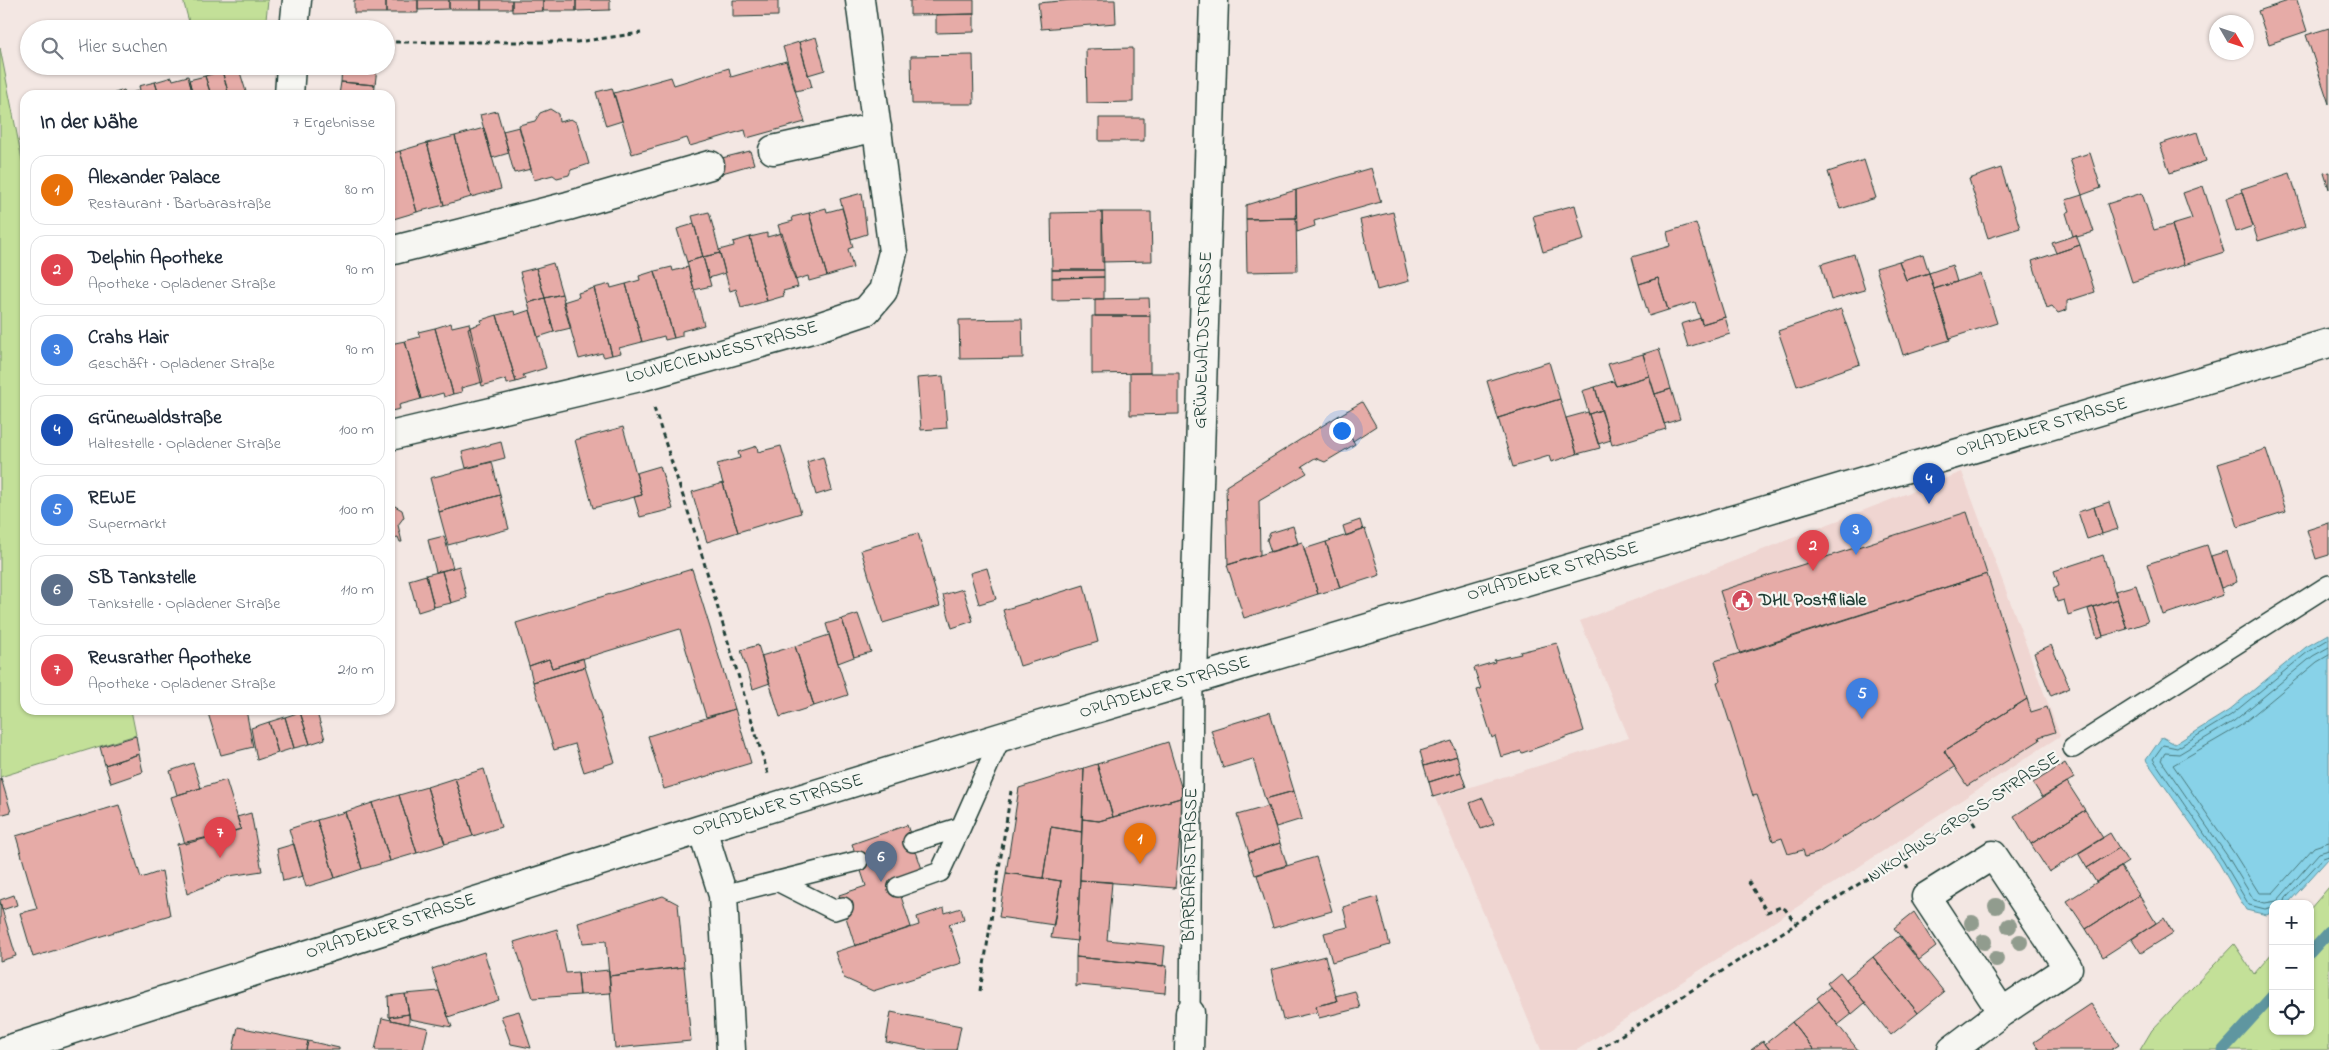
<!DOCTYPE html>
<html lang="de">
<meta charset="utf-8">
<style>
:root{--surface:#fff;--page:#f2f2f3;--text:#1f2937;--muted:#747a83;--line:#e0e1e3;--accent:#d1495b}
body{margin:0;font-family:"Indie Flower",sans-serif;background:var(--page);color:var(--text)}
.controls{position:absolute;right:15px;bottom:15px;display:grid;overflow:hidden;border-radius:10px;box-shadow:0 1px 4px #0004}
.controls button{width:45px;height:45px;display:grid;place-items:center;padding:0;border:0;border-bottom:1px solid var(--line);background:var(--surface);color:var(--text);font:25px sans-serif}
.compass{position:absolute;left:2209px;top:15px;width:45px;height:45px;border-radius:50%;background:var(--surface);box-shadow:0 1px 4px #0004;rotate:129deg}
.you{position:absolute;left:1341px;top:430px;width:18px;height:18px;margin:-12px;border:4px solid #fff;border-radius:50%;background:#1a73e8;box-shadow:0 0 0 8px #1a73e833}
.badge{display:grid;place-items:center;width:32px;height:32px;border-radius:50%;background:var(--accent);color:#fff;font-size:16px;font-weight:700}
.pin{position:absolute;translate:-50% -41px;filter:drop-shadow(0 1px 2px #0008)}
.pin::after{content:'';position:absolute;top:26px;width:18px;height:15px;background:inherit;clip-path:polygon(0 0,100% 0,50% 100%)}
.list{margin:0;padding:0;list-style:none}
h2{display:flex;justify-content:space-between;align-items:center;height:65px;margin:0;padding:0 20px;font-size:21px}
h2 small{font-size:16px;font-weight:400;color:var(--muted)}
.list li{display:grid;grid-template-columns:32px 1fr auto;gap:15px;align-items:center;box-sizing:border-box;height:70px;margin:0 10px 10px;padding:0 10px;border:1px solid var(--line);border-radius:15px}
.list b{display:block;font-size:19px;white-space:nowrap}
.list p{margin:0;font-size:16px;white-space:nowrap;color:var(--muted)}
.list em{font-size:16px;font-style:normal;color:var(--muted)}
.icon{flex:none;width:28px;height:28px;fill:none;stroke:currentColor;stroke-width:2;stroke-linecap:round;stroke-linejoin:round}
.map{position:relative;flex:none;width:2329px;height:1050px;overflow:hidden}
.search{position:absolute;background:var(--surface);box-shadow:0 1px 4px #0004;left:20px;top:20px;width:375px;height:55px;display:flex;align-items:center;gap:12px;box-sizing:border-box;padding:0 18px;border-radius:28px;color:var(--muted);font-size:19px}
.panel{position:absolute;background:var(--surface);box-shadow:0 1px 4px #0004;left:20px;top:90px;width:375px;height:625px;border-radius:15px}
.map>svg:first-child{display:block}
</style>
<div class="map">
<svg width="2329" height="1050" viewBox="0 0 2329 1050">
<rect width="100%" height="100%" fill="#f3e7e3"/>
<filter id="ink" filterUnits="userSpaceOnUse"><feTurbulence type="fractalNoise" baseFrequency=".02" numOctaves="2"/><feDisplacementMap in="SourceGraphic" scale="10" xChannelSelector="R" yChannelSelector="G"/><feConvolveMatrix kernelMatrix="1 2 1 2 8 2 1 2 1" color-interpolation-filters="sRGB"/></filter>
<g filter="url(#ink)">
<path fill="#efd5d1" d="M1962 472 2060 736 1577 1050H1541L1435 798 1629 738 1580 621Z"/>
<path fill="#c3e098" stroke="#718e66" d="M183 0H268L265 29H191Z
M0 48 25 175V710H131L136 735 0 777Z
M2329 887V1050H2140L2152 1030 2234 944 2254 974 2273 952V1031H2310V909Z"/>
<path fill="#88d2e8" stroke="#5e96a0" d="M2329 634V858L2290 901 2286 904H2273V911L2267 915 2246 910 2219 863 2146 760 2162 737 2175 744 2228 711 2306 647Z"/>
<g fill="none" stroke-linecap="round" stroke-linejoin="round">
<path stroke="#49797c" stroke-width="1" d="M2329 647 2313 656 2234 721 2179 754 2165 753 2161 760 2228 857 2254 900 2265 903 2277 901 2319 853 2329 850
M2329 655 2317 662 2240 726 2173 765 2234 853 2259 893H2273L2314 847 2329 842
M2284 904 2286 898 2323 858 2329 856
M2273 907 2265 909 2249 905 2223 861 2153 759 2163 745 2177 748 2231 715 2309 651 2329 639"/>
<path stroke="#5e96a0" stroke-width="11" d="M2310 953 2329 932
M2223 1050 2273 995"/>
</g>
<path fill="#e6aba7" stroke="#1f3d34" d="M354 0H386V13H354Z
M386 0H418V13H386Z
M418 0H449V9L418 10Z
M449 0H481V9H449Z
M481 0H512V9H481Z
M512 0H543V11L512 12Z
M543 0H576V11H543Z
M576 0H610V10L576 11Z
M733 0H778V16L733 17Z
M910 0H974V14L910 15Z
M1072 0H1115L1116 23 1041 29 1038 3Z
M2291 0H2297L2307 31 2269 44 2258 11Z
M974 14V32L936 33V15Z
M2329 28V104L2306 35Z
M816 37 825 70 808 75 799 42Z
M799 42 812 87 796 91 783 47Z
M1133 48V102L1087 103 1086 49Z
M973 55 974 104H912L911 56Z
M786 61 805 122 747 138 745 130 690 146 687 138 632 154 614 93 671 77 674 85 729 68 731 77Z
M237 66 239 69 247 95H229L222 71Z
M342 66 377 68 375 85 341 82Z
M222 71 229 95H211L205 76Z
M188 76 193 95H159L155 82 172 77 173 80Z
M205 76 211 95H193L189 80Z
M155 82 159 95H126L140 90 139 86Z
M341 82 375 85 374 95H339Z
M612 88 622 121 606 126 596 92Z
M124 90 126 95H109Z
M550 109 558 114 559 122 571 119 577 123 589 164 571 170 569 175 557 178 553 175 534 180 519 125 535 121 540 113Z
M497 111 509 153 492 158 480 115Z
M1099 118H1144V141H1099Z
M519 127 531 169 514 173 503 131Z
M484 128 501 189 471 197 455 136Z
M2197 132 2206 161 2170 173 2160 144Z
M455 136 471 197 444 205 427 143Z
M427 143 444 205 417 212 400 151Z
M400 151 417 212 390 220V154Z
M750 151 754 164 722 173 718 159Z
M2090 153 2101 188 2082 195 2070 159Z
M1864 160 1876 198 1840 209 1828 172Z
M1371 168 1381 202 1314 221 1315 226 1297 232 1296 190Z
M2001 168 2020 228 1988 238 1969 179Z
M2329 172V189L2324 173Z
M2290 173 2306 226 2258 241 2241 189Z
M2203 186 2224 252 2184 265 2172 225 2192 219 2183 193Z
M1296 190V218L1246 219V205Z
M2242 192 2253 226 2236 232 2226 198Z
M862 193 867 234 851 239 840 199Z
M2142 193 2154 230 2172 225 2184 265 2132 282 2107 204Z
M2082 195 2094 232 2077 237 2076 235 2073 236 2066 213 2070 211 2066 200Z
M1575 205 1584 240 1543 252 1533 216Z
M826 208 827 212 842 208 853 247 848 249 853 268 827 276 809 213Z
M709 212 720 253 703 257 692 216Z
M1102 212H1151L1152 261 1102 262Z
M1102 212 1104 270H1052L1051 213Z
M1393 212 1409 281 1377 290 1360 220Z
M809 213 827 276 809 281 808 276 795 280 778 225 793 221 792 217Z
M1296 218 1297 271 1247 272 1246 219Z
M1696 223 1725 317 1702 324 1695 302 1668 310 1658 278 1639 284 1632 257 1670 246 1667 232Z
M694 224 703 257 687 262 677 229Z
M767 233V237L782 233 798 287 783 291 784 296 767 301 750 237Z
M2076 235 2080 245 2056 253 2052 243Z
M750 237 767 301 741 308 736 289 730 291 719 250 734 246 733 242Z
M2080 245 2095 292 2067 301V310L2058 313 2052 306 2047 308 2032 261Z
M720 253 725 273 709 278 703 257Z
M1854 254 1865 290 1831 300 1821 264Z
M1923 254 1929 273 1906 280 1899 261Z
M703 257 711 286 694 290 687 262Z
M1899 261 1906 280 1929 273 1950 340 1903 355 1876 268Z
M553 263 562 294 545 298 536 268Z
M1952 265 1957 282 1934 289 1929 273Z
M672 267 673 271 688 267 704 325 682 331V336L674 338 655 271Z
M536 268 545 298 528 303 520 272Z
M1052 270H1104V277L1052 278Z
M655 271 674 338 665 340 664 336 642 342 626 284 640 280 639 276Z
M1981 274 1997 323 1950 338 1934 289Z
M1104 277V299L1052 300V278Z
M1658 278 1668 310 1649 316 1639 284Z
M610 284 611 288 626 284 642 342 619 348 621 353 612 355 594 288Z
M594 288 612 355 604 357 602 353 579 359 563 302 579 297 578 293Z
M562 294 571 328 554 332 545 298Z
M545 298 554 332 538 337 528 303Z
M1149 298 1150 316H1095V299Z
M1841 309 1860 364 1797 386 1778 331Z
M530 310 546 368 523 375 525 379 516 382 497 315 514 311 515 315Z
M497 315 516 382 507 384 506 379 482 386 468 328 482 323 481 320Z
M1092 316H1150V373L1092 374Z
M1725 317 1730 334 1688 347 1681 324 1701 318 1702 324Z
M1022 319 1023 358 960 359 959 320Z
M451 323 452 327 469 323 483 382 461 388 462 392 453 394 435 328Z
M435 328 453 394 444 397 443 393 421 399 405 341 420 337 418 332Z
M405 341 421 399 399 405 400 409 391 411 390 344Z
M1659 349 1671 389 1655 394 1643 354Z
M1643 354 1649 376 1616 386 1608 364Z
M1549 362 1560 399 1498 418 1487 381Z
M1130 373H1179V414L1130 415Z
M943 376 947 428 921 430 917 378Z
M1649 376 1666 429 1612 445 1595 387 1613 381 1616 386Z
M1595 387 1601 410 1589 414 1582 391Z
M1671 389 1680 419 1664 424 1655 394Z
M1560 399 1577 454 1551 462 1549 456 1513 467 1498 418Z
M1362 402 1376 426 1353 441 1338 416Z
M1601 410 1611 440 1598 444 1589 414Z
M1588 412 1600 448 1577 454 1566 418Z
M1338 416 1355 444 1325 462 1315 458 1302 466 1307 473 1259 501 1260 555 1228 565 1226 486Z
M623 427 642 495 593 508 575 440Z
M501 442 505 458 466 468 462 452Z
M757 446 758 452 781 446 801 513 738 532 717 464 740 458 738 452Z
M2266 449 2286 511 2238 527 2218 464Z
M823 457 832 490 816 495 807 462Z
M492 462 500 495 439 512 430 478Z
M660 466 673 509 640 517 634 497 642 495 636 473Z
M723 483 738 532 707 542 692 492Z
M390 495 393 505 402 510 404 517 398 525 402 542H400L398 537 390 539Z
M500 495 509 529 448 545 439 512Z
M2109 502 2118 529 2102 534 2094 507Z
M2094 507 2102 534 2087 539 2078 512Z
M1967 512 1987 574 1740 654 1720 591Z
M1360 520 1363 530 1346 536 1343 526Z
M2329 523V555L2316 559 2307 530Z
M1293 526 1298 544 1271 552 1267 540 1270 533Z
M1365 529 1380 575 1340 588 1326 542Z
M918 533 940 606 883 623 861 550Z
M444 536 453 568 436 572 428 540Z
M1302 542 1318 594 1244 618 1227 565Z
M1326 542 1340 588 1318 594 1304 549Z
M2207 545 2223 595 2163 615 2147 564Z
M2227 551 2237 582 2221 588 2211 556Z
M2103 555 2117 599 2068 615 2064 600 2057 602 2053 589 2059 586 2054 571Z
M459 566 467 598 451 603 442 571Z
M987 568 996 599 979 604 970 573Z
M692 569 735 709 706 717 680 629 552 668 549 659 529 666 516 623Z
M442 571 451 603 434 607 426 575Z
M1987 574 2027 699 1944 751 1955 767 1818 853 1805 857 1803 850 1788 854 1782 838 1773 841 1757 795 1753 796 1717 682 1721 681 1715 661Z
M426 575 434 607 418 612 409 580Z
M1084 585 1098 642 1020 666 1003 610Z
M2136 585 2148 622 2127 629 2115 591Z
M963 589 973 621 952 628 943 595Z
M2117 599 2127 629 2103 636 2094 607Z
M2094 607 2103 636 2097 638 2088 609Z
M858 614 871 652 854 657 842 619Z
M842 619 854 657 838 663 826 624Z
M829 635 848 695 814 706 795 646Z
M1557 643 1584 731 1522 753 1521 751 1501 757 1495 736 1492 738 1477 690 1481 689 1474 668 1495 662 1494 660 1521 654 1520 652Z
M758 645 770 683 753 689 741 650Z
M2051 645 2070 688 2051 696 2034 653Z
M795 646 814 706 780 717 761 656Z
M583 658 585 667 533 682 529 666 549 659 552 668Z
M585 667 615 762 584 772 575 744 554 750 533 682Z
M2027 699 2031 712 2047 707 2055 732 2039 737 2040 740 1967 786 1944 751Z
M735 709 751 763 664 789 648 736Z
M207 710H246L253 747 221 755Z
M307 710H316L325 739 310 744 300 712Z
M300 712 310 744 294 748 285 717Z
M1270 712 1294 791 1265 799 1253 759 1223 768 1211 730Z
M285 717 294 748 278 753 269 722Z
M269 722 278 753 257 760 251 728Z
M136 736 139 754 105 765 100 747Z
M1452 741 1457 756 1424 766 1420 751Z
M1168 742 1184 797 1113 817 1097 764Z
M139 754 143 772 111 783 105 765Z
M1457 756 1461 772 1429 782 1424 766Z
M193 763 201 788 177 795 170 771Z
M2065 763 2074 778 2042 797 2033 783Z
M1097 764 1113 817 1099 821 1082 819 1084 768Z
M1084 768 1082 832 1051 827 1043 878 1006 873 1019 788Z
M484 769 501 827 473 836 455 778Z
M1461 772 1466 787 1433 797 1429 782Z
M1 778 11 812 0 815V778Z
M455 778 473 836 445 844 427 787Z
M226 780 241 829 185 844 171 797Z
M2067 782 2085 810 2031 844 2014 816Z
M427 787 445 844 417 853 399 795Z
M1294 791 1302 819 1276 827 1265 799Z
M399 795 417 853 390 861 372 803Z
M1184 797 1175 888 1080 880 1082 819 1099 821Z
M1483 798 1494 824 1481 829 1470 803Z
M372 803 390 861 362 869 345 812Z
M119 805 141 878 162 871 170 915 33 957 20 913 37 909 16 836Z
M1269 806 1280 843 1249 853 1237 815Z
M2085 810 2103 838 2049 872 2031 844Z
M345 812 362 869 335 878 317 820Z
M251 813 262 871 229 876 187 894 177 844 209 837 210 839 241 829 237 817Z
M317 820 335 878 306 887 289 829Z
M907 825 922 869 895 878 911 927 855 946 839 895 866 886 852 844Z
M1051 827 1082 832 1077 941 1051 938 1061 881 1043 878Z
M2110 833 2119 848 2087 868 2078 853Z
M1280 843 1287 865 1255 875 1248 853Z
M294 844 303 876 283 881 277 849Z
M2119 848 2128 862 2096 882 2087 868Z
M1316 857 1332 911 1273 928 1257 875Z
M2121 867 2139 895 2086 929 2067 901Z
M1006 873 1061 881 1054 925 999 917Z
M1080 880 1112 882 1107 940 1165 946 1163 966 1076 957Z
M14 895 17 905 2 910 0 900Z
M2139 895 2156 923 2103 957 2086 929Z
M663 896 678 904 684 967 609 976 606 941 583 943 578 923Z
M1377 897 1390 945 1332 962 1324 933 1348 927 1343 907Z
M0 903 16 956 0 961Z
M944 908 945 913 961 908 964 919 949 924 962 963 873 991 844 978 835 952 919 925 917 917Z
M1914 912 1936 947 1919 960 1894 928Z
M2164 918 2173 933 2141 953 2132 939Z
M557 929 566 973 578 972 580 995 533 998 514 942Z
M1899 936 1944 992 1918 1013 1873 957Z
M484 952 499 1000 448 1017 432 969Z
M1325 956 1337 1001 1316 1006 1317 1012 1283 1020 1271 970Z
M1076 957 1167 966 1165 993 1079 985 1076 987Z
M1873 957 1918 1013 1891 1035 1846 979Z
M684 967 691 1041 615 1048 609 976Z
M609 970 611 993 580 995 578 973Z
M1840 972 1865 1003 1852 1014 1827 983Z
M1830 987 1852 1014 1838 1025 1817 998Z
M439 991 452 1027 410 1019 405 994Z
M1355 991 1360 1008 1319 1018 1316 1006 1337 1001 1335 996Z
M405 994 409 1014 389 1017 388 996Z
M1819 1001 1838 1025 1858 1050H1814L1792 1022Z
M2091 1004 2119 1045 2111 1050H2039L2034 1042Z
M519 1011 531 1048 511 1044 501 1016Z
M891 1012 961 1026 956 1050H929L886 1042Z
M409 1014V1024L391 1020 390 1017Z
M382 1018 428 1028 423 1050H375Z
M1792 1022 1814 1050H1770L1765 1044Z
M238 1027 308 1041 306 1050H233Z
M308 1041 339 1048V1050H306Z
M1763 1041 1770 1050H1751Z"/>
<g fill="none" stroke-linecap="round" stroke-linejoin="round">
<defs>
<path id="lane" d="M2073 748 2329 585
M913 842 961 827 1001 737
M777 881 834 910 843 907
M898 887 940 872 961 827
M723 895 858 861
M1190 1013 1193 679"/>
<path id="street" d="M294 29 297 0
M289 95 291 66
M773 150 877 127
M390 251 568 206 710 165
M390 436 644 376 815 328 866 311 883 291 893 252 860 0
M1189 1050 1190 1013
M1952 1050 2002 1012 2068 968 1993 855 1926 897 2002 1012"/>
<path id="secondary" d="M1193 679 1214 0
M702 829 723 895 731 1050
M7 1050 702 829 1021 731 2329 343"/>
</defs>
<use href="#lane" stroke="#1f3d34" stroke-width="22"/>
<use href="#street" stroke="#1f3d34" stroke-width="31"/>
<use href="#secondary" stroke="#1f3d34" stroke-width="31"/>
<path stroke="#1f3d34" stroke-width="3" stroke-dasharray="5 4" stroke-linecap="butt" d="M386 42H577L641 33
M654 408 697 539 768 774
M1968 814 1976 827
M1901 858 1908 869
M1748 881 1767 912 1781 907 1785 909 1797 925
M980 991 1011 791
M1598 1050 2049 763"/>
<use href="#lane" stroke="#f6f6f2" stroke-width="19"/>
<use href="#street" stroke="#f6f6f2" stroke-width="28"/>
<use href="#secondary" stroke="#f6f6f2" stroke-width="28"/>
</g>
<g fill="#919c8e">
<circle cx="1996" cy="906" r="8"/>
<circle cx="1972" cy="923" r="8"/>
<circle cx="2009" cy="926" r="8"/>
<circle cx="1984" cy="942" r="8"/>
<circle cx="2020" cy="942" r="8"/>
<circle cx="1996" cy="959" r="8"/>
</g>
</g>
<defs>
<symbol id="civic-disc" viewBox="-11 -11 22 22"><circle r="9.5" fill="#d1495b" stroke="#f6f6f2"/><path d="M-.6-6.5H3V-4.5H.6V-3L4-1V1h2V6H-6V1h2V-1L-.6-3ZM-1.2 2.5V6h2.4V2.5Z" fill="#fff"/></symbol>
</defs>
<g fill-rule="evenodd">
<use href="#civic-disc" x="1730" y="588" width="25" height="25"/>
</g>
<g text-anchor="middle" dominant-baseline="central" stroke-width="4.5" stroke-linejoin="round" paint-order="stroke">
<g font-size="18" fill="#1f3d34" stroke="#f6f6f2">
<text transform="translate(1204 340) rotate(-88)">GRÜNEWALDSTRASSE</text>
<text transform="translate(722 353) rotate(-15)">LOUVECIENNESSTRASSE</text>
<text transform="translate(2042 428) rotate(-16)">OPLADENER STRASSE</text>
<text transform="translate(1553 572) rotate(-16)">OPLADENER STRASSE</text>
<text transform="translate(1165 688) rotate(-17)">OPLADENER STRASSE</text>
<text transform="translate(778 806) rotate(-17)">OPLADENER STRASSE</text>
<text transform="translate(1964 818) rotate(-33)">NIKOLAUS-GROSS-STRASSE</text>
<text transform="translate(1191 865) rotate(-89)">BARBARASTRASSE</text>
<text transform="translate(391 927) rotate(-18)">OPLADENER STRASSE</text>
</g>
<g font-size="18" font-weight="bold" fill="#1f3d34" stroke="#f6f6f2" text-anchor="start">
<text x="1759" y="601">DHL Postfiliale</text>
</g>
</g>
</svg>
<div class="controls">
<button>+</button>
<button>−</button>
<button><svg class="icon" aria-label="locate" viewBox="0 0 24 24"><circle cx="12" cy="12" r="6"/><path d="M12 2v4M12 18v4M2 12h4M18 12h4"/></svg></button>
</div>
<svg class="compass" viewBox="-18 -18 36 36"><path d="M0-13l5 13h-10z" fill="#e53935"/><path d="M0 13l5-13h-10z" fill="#747a83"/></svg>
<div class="you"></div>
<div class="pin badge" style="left:1140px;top:864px;background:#e8710a">1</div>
<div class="pin badge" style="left:1813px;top:571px;background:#e0444e">2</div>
<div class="pin badge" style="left:1856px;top:555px;background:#3f7fe0">3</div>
<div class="pin badge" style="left:1929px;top:504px;background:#1a4fb4">4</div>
<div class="pin badge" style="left:1862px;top:719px;background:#3f7fe0">5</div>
<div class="pin badge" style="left:881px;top:882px;background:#5c6f8a">6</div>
<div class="pin badge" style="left:220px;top:858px;background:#e0444e">7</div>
<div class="search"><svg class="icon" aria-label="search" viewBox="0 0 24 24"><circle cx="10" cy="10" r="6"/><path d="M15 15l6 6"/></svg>Hier suchen</div>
<section class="panel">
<h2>In der Nähe<small>7 Ergebnisse</small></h2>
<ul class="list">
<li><span class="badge" style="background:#e8710a">1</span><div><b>Alexander Palace</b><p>Restaurant · Barbarastraße</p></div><em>80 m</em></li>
<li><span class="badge" style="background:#e0444e">2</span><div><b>Delphin Apotheke</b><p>Apotheke · Opladener Straße</p></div><em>90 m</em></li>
<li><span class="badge" style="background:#3f7fe0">3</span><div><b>Crahs Hair</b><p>Geschäft · Opladener Straße</p></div><em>90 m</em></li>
<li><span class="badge" style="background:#1a4fb4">4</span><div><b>Grünewaldstraße</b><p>Haltestelle · Opladener Straße</p></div><em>100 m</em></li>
<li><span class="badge" style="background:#3f7fe0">5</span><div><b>REWE</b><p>Supermarkt</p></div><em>100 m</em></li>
<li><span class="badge" style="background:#5c6f8a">6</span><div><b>SB Tankstelle</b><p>Tankstelle · Opladener Straße</p></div><em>110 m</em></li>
<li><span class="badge" style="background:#e0444e">7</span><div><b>Reusrather Apotheke</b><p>Apotheke · Opladener Straße</p></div><em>210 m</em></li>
</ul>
</section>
</div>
